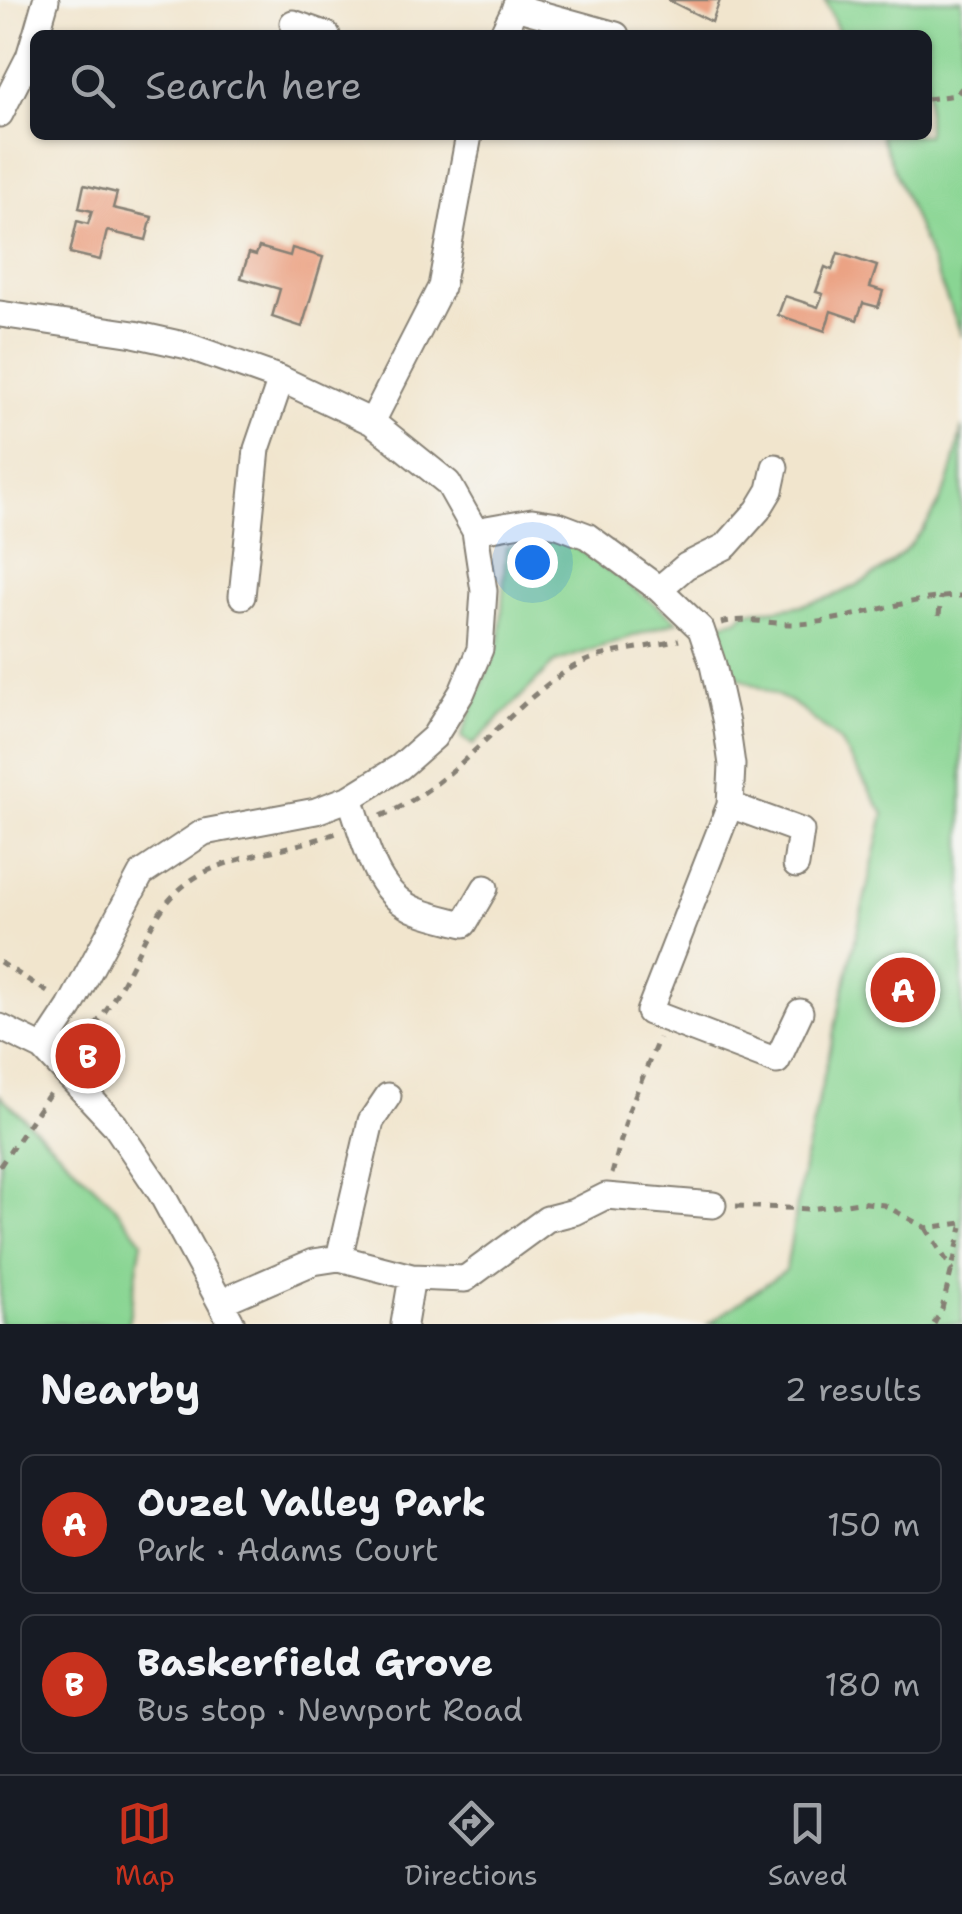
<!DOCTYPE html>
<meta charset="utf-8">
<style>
:root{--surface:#171b24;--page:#20242c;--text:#f1f3f6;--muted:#9ea1a6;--line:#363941;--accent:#c8321e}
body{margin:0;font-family:"Shantell Sans",sans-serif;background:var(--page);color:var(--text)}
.you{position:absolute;left:532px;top:562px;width:35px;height:35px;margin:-25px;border:8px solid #fff;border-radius:50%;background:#1a73e8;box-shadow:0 0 0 15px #1a73e833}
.badge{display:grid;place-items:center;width:65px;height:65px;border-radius:50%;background:var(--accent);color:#fff;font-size:32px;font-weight:700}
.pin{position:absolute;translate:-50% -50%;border:5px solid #fff;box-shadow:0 2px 10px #0006}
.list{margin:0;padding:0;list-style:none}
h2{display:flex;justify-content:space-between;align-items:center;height:130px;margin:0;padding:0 40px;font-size:42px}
h2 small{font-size:32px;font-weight:400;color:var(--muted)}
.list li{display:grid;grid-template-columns:65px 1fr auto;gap:30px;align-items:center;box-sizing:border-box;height:140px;margin:0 20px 20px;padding:0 20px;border:2px solid var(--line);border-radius:15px}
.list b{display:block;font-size:38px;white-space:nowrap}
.list p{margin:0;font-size:32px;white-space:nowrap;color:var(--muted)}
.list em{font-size:32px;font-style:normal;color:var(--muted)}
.icon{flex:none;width:55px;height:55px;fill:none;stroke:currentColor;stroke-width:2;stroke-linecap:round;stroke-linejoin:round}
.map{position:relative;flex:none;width:962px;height:1324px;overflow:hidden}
.search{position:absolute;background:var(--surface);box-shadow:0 2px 8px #0004;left:30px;right:30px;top:30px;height:110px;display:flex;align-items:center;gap:25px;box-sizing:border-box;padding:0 35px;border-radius:15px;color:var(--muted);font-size:38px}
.sheet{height:450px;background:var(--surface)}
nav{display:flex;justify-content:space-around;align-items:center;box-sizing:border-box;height:140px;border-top:2px solid var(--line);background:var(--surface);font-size:28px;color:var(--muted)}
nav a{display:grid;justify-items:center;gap:5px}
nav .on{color:var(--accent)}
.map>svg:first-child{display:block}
</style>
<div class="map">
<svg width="962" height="1324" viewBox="0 0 962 1324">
<rect width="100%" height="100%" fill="#f6f6f2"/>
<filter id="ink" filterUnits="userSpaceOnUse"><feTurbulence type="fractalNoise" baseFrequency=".01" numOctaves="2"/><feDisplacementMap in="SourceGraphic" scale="20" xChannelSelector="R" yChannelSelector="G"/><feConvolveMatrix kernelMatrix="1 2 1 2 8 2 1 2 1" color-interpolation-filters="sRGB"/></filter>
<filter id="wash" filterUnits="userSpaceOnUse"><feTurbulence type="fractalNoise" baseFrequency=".0048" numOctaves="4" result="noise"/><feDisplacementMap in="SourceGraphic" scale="40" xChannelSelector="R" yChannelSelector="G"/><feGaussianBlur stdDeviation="2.25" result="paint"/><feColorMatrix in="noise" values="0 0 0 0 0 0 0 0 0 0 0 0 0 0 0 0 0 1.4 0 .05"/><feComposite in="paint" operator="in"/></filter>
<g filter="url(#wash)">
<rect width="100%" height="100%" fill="#f1e5cd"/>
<path fill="#89d593" stroke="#527858" stroke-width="2.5" d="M825 0H962V336L880 135H927V35H840Z
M962 427V1324H708L786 1270 803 1167 884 814 839 740 793 703 713 665 701 629 739 619 746 611C833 610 911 572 946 488 954 469 957 447 962 427Z
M566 539 678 621 555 662 473 745 461 737 500 639 506 547Z
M0 1095 111 1202 142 1241 128 1324H0Z"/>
<g id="blocks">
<path fill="#eba384" d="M668 0H720L712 22Z
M84 185 117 193 113 208 152 217 146 240 107 231 100 260 70 253 77 221 88 224 92 211 79 208Z
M259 247 290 256 292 248 323 257 302 327 272 317 280 289 241 278 249 253 256 255Z
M838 253 877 266 870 287 883 291 878 307 863 303 857 320 831 311 825 331 778 315 785 296 818 307 823 294 816 292 825 267 832 270Z"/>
</g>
</g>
<g filter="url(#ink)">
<use href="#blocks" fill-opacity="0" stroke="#868074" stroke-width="2.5"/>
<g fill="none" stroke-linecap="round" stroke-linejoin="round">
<defs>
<path id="minor" d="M515 7 616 35
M293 23 327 35
M36 35 46 0
M502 35 519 0
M0 114 29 57 35 37
M0 314 134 334 188 346 281 379 372 422 448 483 475 531 484 591 480 649 462 692 434 737 400 767 350 798 316 811 204 832 141 874 70 1007 43 1048
M372 422 441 287 469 135
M475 531 532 521 558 525 587 536 659 589 701 629 713 665 726 723 732 765 730 805 649 1012 777 1061 800 1012
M659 589 686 566 726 546 758 510 770 490 775 467
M242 596 257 449 281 379
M350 798C365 839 373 894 418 911 433 917 449 920 464 924L485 888
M730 805 801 831 796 865
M0 1027 43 1048 115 1125 161 1193 232 1324
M339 1258 371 1121 388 1096
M221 1302 313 1262 339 1258 412 1277 465 1279 547 1219 574 1212 606 1196 713 1205
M404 1324 412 1277"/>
</defs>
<use href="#minor" stroke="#868074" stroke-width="29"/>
<path stroke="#868074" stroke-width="5" stroke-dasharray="8 8" stroke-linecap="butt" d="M927 99 956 95 962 88
M939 616 941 596
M721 623C747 616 772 625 799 624 854 620 906 597 962 596
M381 816C457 785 501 713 568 670 598 650 645 649 679 640
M0 962 52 995
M77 1052C93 1028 111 1005 124 980 148 935 161 890 212 869 252 852 298 848 339 832
M0 1166 52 1090
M612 1174 629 1110 659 1038
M736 1206 811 1209 859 1202 884 1205 926 1228 962 1223
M926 1228 953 1271
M934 1324 942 1309 962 1227"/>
<use href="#minor" stroke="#fff" stroke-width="25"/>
</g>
</g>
</svg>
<div class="you"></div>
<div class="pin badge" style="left:903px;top:990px">A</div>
<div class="pin badge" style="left:88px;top:1056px">B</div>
<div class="search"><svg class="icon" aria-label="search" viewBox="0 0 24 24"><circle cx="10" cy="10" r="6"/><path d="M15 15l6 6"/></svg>Search here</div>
</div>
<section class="sheet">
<h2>Nearby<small>2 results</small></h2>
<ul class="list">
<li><span class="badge">A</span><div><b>Ouzel Valley Park</b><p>Park · Adams Court</p></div><em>150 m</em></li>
<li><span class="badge">B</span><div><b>Baskerfield Grove</b><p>Bus stop · Newport Road</p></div><em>180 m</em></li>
</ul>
</section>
<nav>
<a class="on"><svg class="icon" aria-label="map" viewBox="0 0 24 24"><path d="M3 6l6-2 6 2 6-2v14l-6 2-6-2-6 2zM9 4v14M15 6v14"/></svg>Map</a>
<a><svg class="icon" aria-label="directions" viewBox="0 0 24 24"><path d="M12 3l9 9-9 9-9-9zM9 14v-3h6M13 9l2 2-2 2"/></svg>Directions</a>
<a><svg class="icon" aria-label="saved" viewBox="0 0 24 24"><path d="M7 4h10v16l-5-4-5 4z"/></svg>Saved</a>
</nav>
